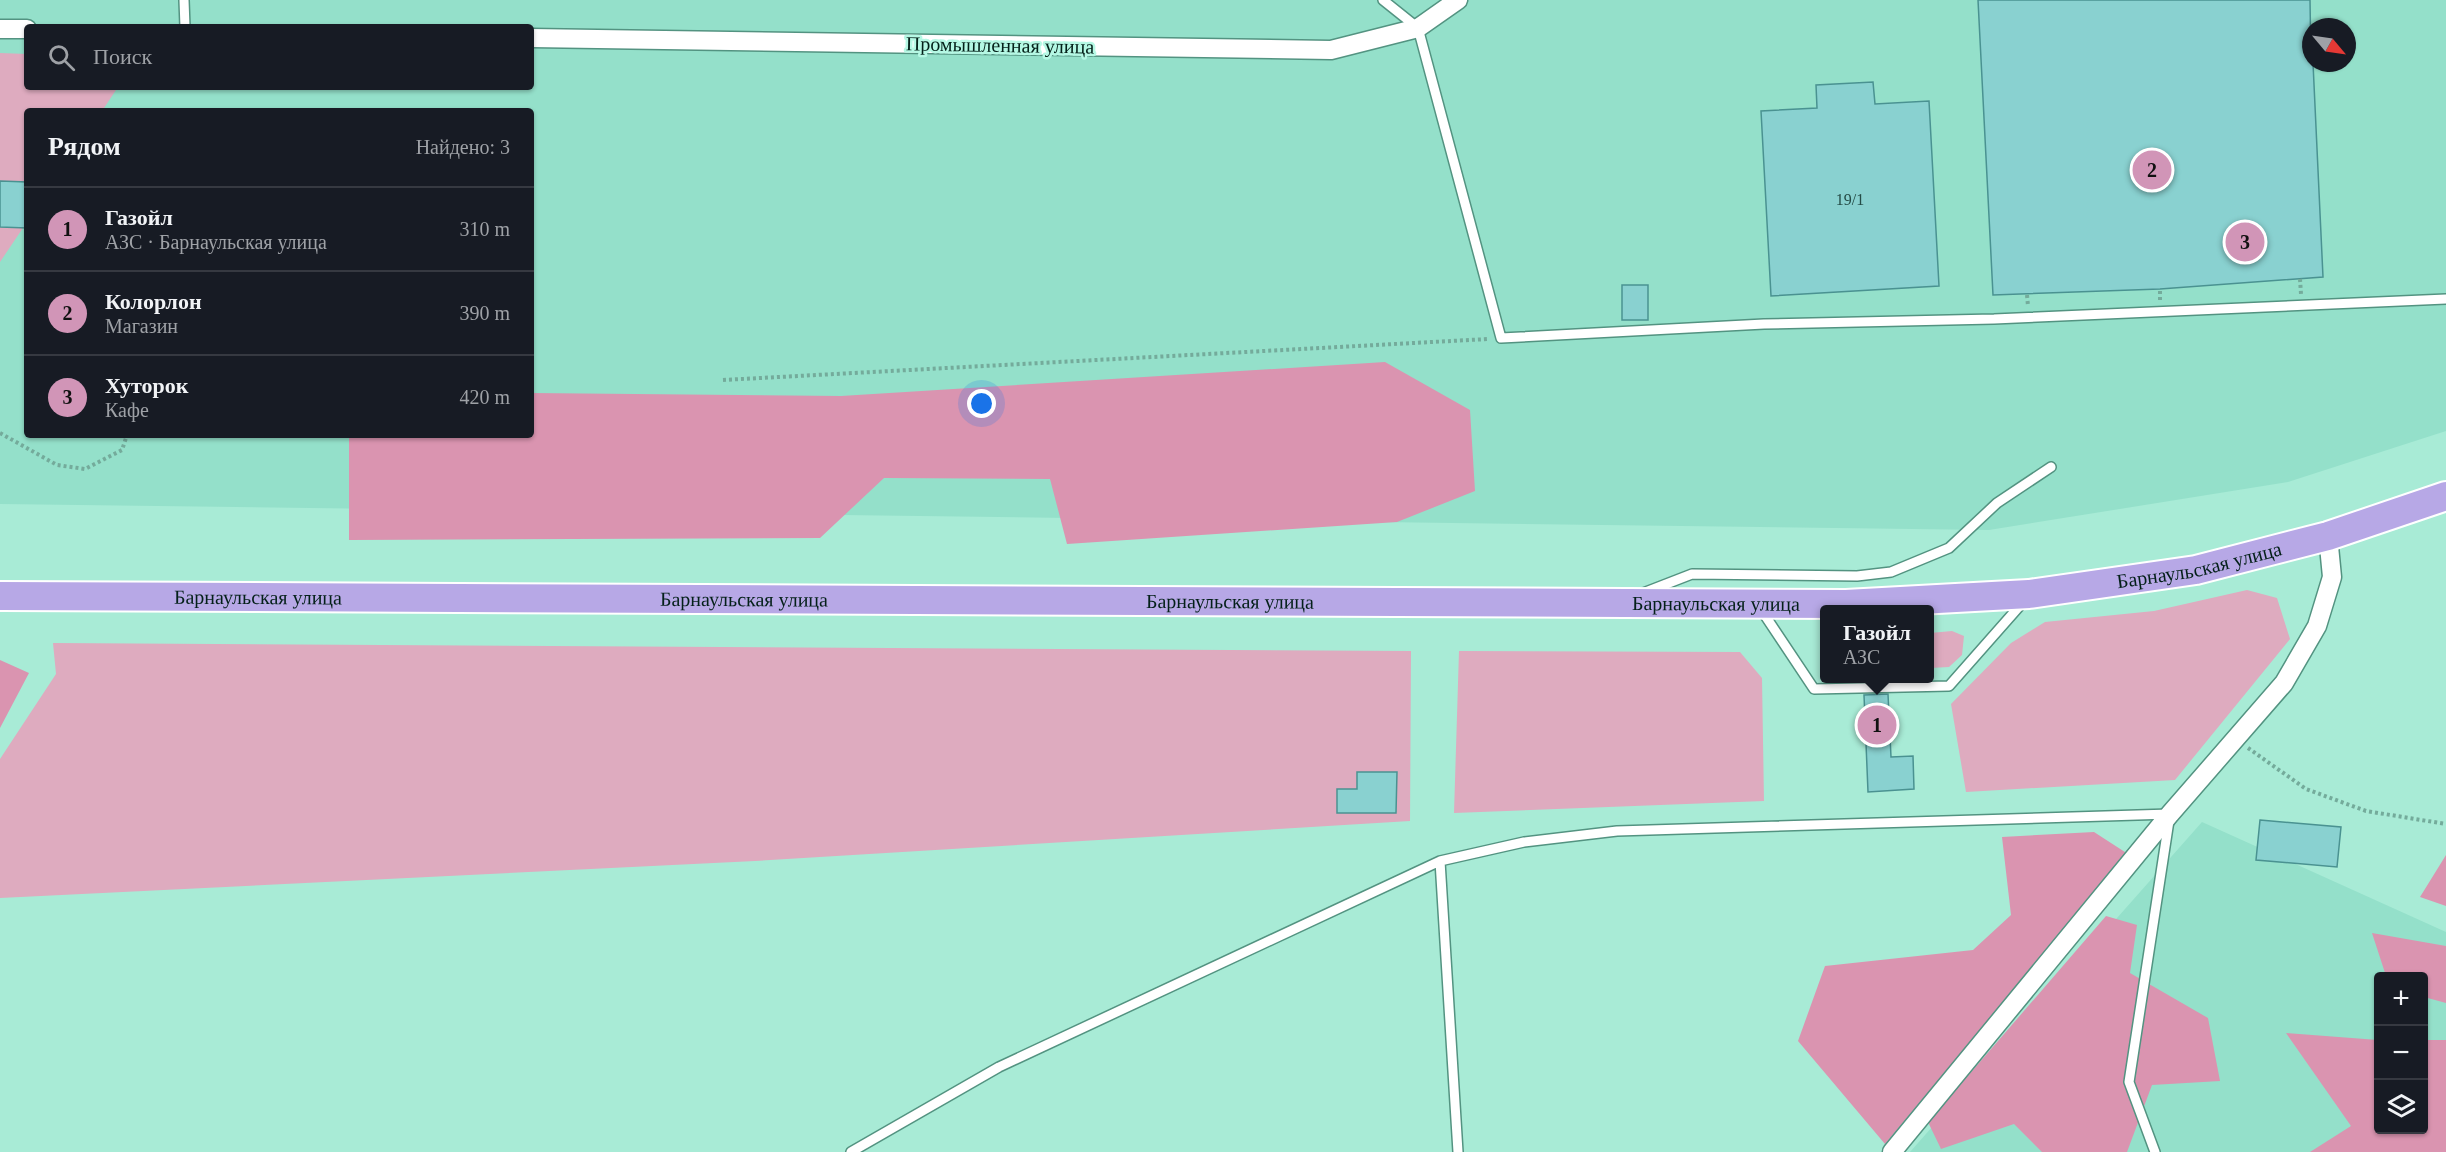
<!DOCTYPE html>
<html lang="ru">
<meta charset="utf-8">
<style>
:root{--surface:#171b24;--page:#242831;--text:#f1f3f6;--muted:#9ea1a6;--line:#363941;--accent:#d195b7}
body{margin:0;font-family:Georgia,serif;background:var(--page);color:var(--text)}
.controls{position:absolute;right:18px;bottom:18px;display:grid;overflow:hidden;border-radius:6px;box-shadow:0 2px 4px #0004}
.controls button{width:54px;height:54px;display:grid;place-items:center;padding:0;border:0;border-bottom:2px solid var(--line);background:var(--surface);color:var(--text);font:30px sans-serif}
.compass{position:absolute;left:2302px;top:18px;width:54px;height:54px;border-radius:50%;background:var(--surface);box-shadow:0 2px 4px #0004;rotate:119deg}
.you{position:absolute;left:982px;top:404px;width:21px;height:21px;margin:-15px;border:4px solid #fff;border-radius:50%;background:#1a73e8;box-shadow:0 0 0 9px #1a73e833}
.badge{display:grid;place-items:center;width:39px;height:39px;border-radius:50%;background:var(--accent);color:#111;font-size:20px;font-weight:700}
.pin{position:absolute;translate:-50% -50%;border:3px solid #fff;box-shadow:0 2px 6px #0006}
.popup{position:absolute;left:1820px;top:605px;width:114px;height:78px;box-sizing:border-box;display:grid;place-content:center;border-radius:6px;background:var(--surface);filter:drop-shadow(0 2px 4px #0005);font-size:20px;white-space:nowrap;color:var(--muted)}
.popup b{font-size:22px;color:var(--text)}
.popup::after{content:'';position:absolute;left:50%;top:100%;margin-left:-12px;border:12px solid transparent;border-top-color:var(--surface)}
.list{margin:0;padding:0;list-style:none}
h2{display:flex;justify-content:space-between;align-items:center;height:78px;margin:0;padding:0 24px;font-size:26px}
h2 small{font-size:20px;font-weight:400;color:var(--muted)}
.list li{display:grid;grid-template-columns:39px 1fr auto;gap:18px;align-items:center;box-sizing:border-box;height:84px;padding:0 24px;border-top:2px solid var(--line)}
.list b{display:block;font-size:22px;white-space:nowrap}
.list p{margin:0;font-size:20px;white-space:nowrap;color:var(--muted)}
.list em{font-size:20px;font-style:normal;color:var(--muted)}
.icon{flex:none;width:33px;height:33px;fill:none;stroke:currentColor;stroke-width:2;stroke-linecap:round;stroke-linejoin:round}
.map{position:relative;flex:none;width:2446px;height:1152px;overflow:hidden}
.search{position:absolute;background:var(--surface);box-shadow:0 2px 4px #0004;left:24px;top:24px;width:510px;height:66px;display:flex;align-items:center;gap:15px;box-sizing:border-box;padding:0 21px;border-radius:6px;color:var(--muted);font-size:22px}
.panel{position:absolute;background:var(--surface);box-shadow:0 2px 4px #0004;left:24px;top:108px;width:510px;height:330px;border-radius:6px}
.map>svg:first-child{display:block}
</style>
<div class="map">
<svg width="2446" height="1152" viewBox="0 0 2446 1152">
<rect width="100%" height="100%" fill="#a8ebd6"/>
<path fill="#94e0ca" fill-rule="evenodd" d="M0 0H2446V431L2288 482 1989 530 0 504ZM27 27H531V87H27ZM2311 27H2347V63H2311ZM27 111H531V435H27Z
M2202 822 2446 932V1152H1910ZM2378 976H2424V1130H2378Z"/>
<path fill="#deabbf" d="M0 53 27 54V87H118L102 111H27V222L0 262Z
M2247 590 2277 598 2290 639 2175 780 1966 792 1951 704 2011 643 2045 622 2154 611Z
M1952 631 1964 636 1962 655 1949 667 1930 668V633Z
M53 643 1411 651 1410 821 755 861 0 898V759L56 674Z
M1459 651 1740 652 1762 678 1764 801 1454 813Z"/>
<path fill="#da94b0" d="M1385 362 1470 410 1475 491 1397 522 1067 544 1050 479 884 478 820 538 349 540V435H531V393L841 396Z
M0 660 29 673 0 728Z
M2094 832 2128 854 1885 1144 1798 1041 1825 966 1973 950 2011 915 2002 837Z
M2446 855V906L2420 897Z
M2106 916 2137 925 2130 973 2208 1018 2220 1081 2152 1085 2127 1152H2042L2014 1124 1941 1149 1928 1122Z
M2372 933 2446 946V1003L2424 997V976H2386Z
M2286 1033 2378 1040V1130H2424V1040H2446V1152H2310L2351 1126Z"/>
<path fill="#89d1d0" stroke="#4a9291" stroke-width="1.5" d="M1978 0H2310L2311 63H2313L2323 277 2160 289 1993 295Z
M1873 82 1875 104 1929 101 1939 286 1771 296 1761 111 1817 108 1816 85Z
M0 181 27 182V228L0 227Z
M1622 285H1648V320H1622Z
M1888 694 1891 757 1913 756 1914 789 1868 792 1864 695Z
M1357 772H1397L1396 813H1337V789H1357Z
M2260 820 2341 827 2337 867 2256 860Z"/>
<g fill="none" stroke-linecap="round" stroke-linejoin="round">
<defs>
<path id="service" d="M184 0 185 27
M1383 0 1418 28 1501 338 1764 324 1994 319 2446 299
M1643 593 1692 574 1857 576 1891 572 1949 548 1997 503 2051 467
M1760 608 1814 689 1949 686 2024 601
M1440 861 1458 1152
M851 1152 999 1067 1440 861 1524 842 1617 831 2170 814 2129 1082 2155 1152"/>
<path id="minor" d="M0 29H27
M531 38 1331 50 1418 28 1458 0
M1892 1152 2170 814 2284 683 2317 626 2332 577 2328 536"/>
<g id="trunk">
<path id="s1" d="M0 596 1846 604 2029 594 2196 570 2328 536 2446 496"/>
</g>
</defs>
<use href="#service" stroke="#539381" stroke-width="12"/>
<use href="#minor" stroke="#539381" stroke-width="21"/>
<use href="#trunk" stroke="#fff" stroke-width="32"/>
<path stroke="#74ab9b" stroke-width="4" stroke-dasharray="3 3" stroke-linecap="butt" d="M2300 279 2301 294
M2027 295 2028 306
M2160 300V289
M723 380 1488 339
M0 433 57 465 85 469 122 450 127 435
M2248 748 2306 789 2366 811 2446 824"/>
<use href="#service" stroke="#fff" stroke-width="9"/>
<use href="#minor" stroke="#fff" stroke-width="18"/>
<use href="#trunk" stroke="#b7a8e6" stroke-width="28"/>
</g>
<g text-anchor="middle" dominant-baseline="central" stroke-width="5" stroke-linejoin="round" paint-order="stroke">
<g font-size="16" fill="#254c47">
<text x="1850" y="199">19/1</text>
</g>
<g font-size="20" fill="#042019" stroke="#b5f8e4">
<text transform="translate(1000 45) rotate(1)">Промышленная улица</text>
<text stroke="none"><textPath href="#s1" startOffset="2202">Барнаульская улица</textPath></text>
<text stroke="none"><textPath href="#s1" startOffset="258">Барнаульская улица</textPath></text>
<text stroke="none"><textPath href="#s1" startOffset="744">Барнаульская улица</textPath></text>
<text stroke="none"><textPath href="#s1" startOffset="1230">Барнаульская улица</textPath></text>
<text stroke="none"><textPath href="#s1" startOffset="1716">Барнаульская улица</textPath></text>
</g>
</g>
</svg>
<div class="controls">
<button>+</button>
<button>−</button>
<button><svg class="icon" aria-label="layers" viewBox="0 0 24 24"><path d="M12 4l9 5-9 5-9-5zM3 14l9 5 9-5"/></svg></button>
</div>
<svg class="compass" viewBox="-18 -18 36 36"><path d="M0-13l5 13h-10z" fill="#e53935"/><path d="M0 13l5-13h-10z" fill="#9ea1a6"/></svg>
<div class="you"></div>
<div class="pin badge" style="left:1877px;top:725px">1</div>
<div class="popup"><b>Газойл</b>АЗС</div>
<div class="pin badge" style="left:2152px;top:170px">2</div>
<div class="pin badge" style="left:2245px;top:242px">3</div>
<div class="search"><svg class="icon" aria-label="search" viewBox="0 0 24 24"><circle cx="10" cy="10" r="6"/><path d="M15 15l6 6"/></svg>Поиск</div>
<section class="panel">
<h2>Рядом<small>Найдено: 3</small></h2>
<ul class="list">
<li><span class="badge">1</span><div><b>Газойл</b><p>АЗС · Барнаульская улица</p></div><em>310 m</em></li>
<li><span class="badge">2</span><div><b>Колорлон</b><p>Магазин</p></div><em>390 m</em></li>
<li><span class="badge">3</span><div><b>Хуторок</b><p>Кафе</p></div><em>420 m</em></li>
</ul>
</section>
</div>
